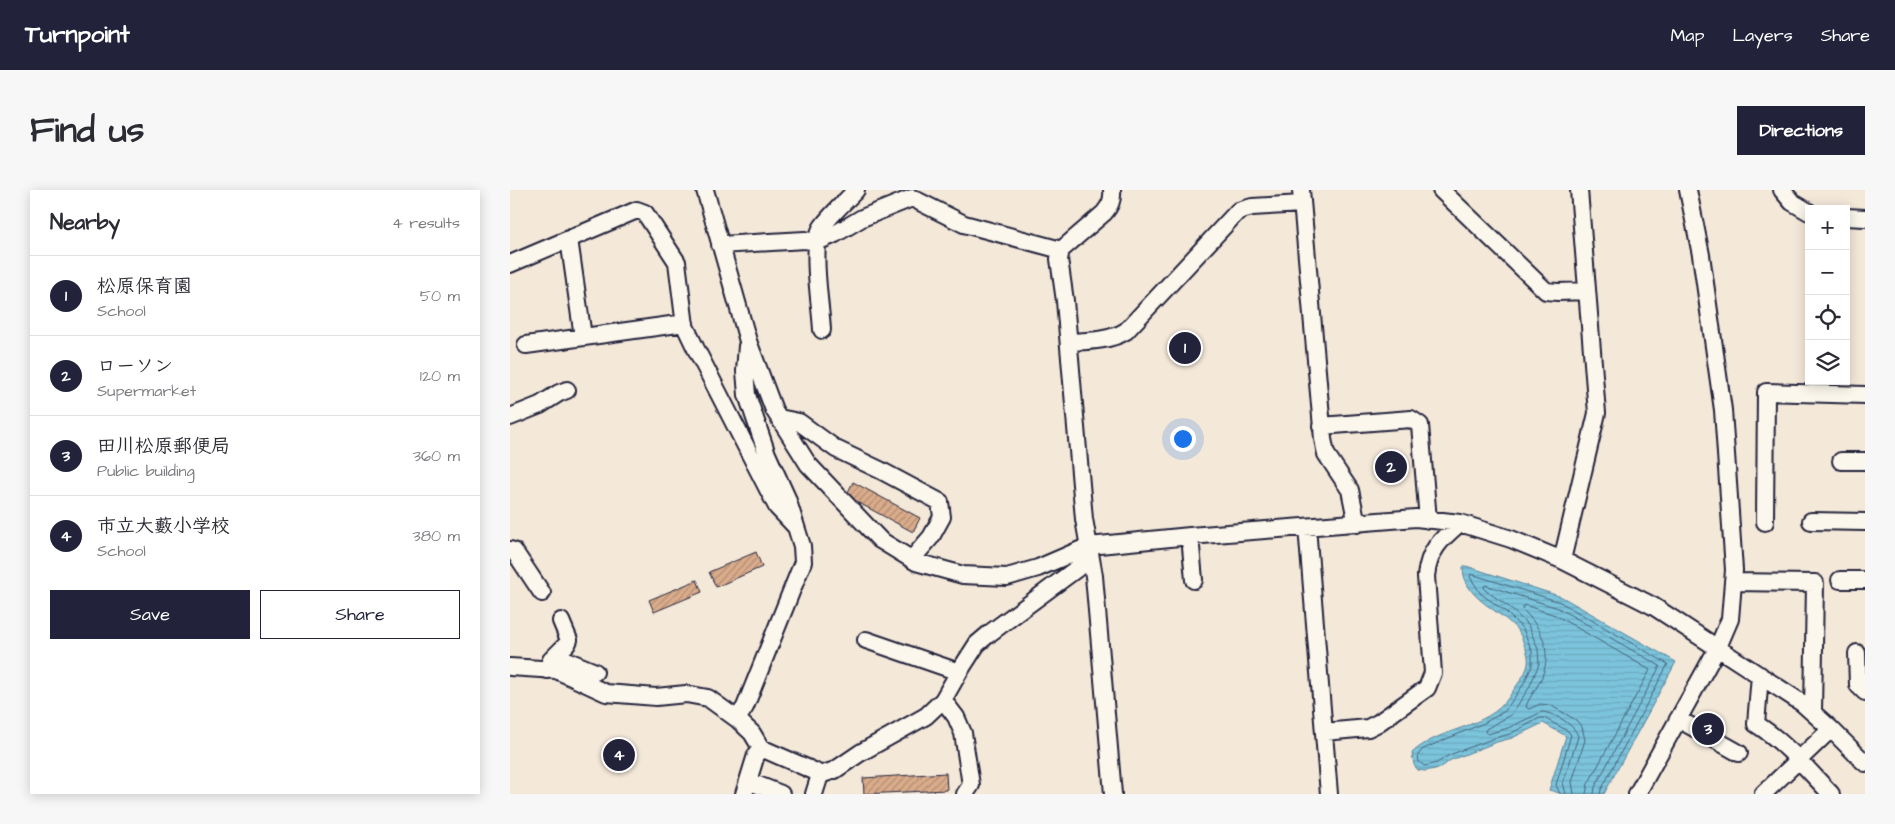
<!DOCTYPE html>
<meta charset="utf-8">
<style>
:root{--surface:#fff;--page:#f7f7f7;--text:#2b2b33;--muted:#7c7c81;--line:#e1e1e2;--accent:#22223b}
body{margin:0;font-family:"Architects Daughter","Klee One",sans-serif;background:var(--page);color:var(--text)}
.controls{position:absolute;right:15px;top:15px;display:grid;overflow:hidden;border-radius:0px;box-shadow:0 2px 12px #0003}
.controls button{width:45px;height:45px;display:grid;place-items:center;padding:0;border:0;border-bottom:1px solid var(--line);background:var(--surface);color:var(--text);font:25px sans-serif}
.you{position:absolute;left:672px;top:248px;width:18px;height:18px;margin:-12px;border:4px solid #fff;border-radius:50%;background:#1a73e8;box-shadow:0 0 0 8px #1a73e833}
.badge{display:grid;place-items:center;width:32px;height:32px;border-radius:50%;background:var(--accent);color:#fff;font-size:16px;font-weight:700}
.pin{position:absolute;translate:-50% -50%;border:2px solid #fff;box-shadow:0 1px 5px #0006}
.list{margin:0;padding:0;list-style:none}
h2{display:flex;justify-content:space-between;align-items:center;height:65px;margin:0;padding:0 20px;font-size:21px}
h2 small{font-size:16px;font-weight:400;color:var(--muted)}
.list li{display:grid;grid-template-columns:32px 1fr auto;gap:15px;align-items:center;box-sizing:border-box;height:80px;padding:0 20px;border-top:1px solid var(--line)}
.list b{display:block;font-size:19px;white-space:nowrap}
.list p{margin:0;font-size:16px;white-space:nowrap;color:var(--muted)}
.list em{font-size:16px;font-style:normal;color:var(--muted)}
.actions{display:flex;gap:10px;padding:15px 20px}
.actions a{flex:1;padding:11px 0;border:1px solid var(--accent);border-radius:0px;text-align:center;font-size:18px;color:var(--accent)}
.actions .main{background:var(--accent);color:#fff}
.icon{flex:none;width:28px;height:28px;fill:none;stroke:currentColor;stroke-width:2;stroke-linecap:round;stroke-linejoin:round}
.map{position:relative;flex:none;width:1355px;height:604px;overflow:hidden;border-radius:0px}
header{display:flex;align-items:center;gap:30px;box-sizing:border-box;height:70px;padding:0 25px;background:var(--accent);color:#fff}
header strong{font-size:24px}
nav{display:flex;gap:28px;margin-inline-start:auto;font-size:18px}
.intro{display:flex;align-items:center;justify-content:space-between;box-sizing:border-box;height:120px;padding:0 30px}
h1{margin:0;font-size:35px}
.button{padding:12px 22px;border-radius:0px;background:var(--accent);color:#fff;font-size:18px;font-weight:700}
main{display:flex;gap:30px;padding:0 30px}
aside{flex:1;background:var(--surface);border-radius:0px;box-shadow:0 2px 12px #0003}
.map>svg:first-child{display:block}
</style>
<header>
<strong>Turnpoint</strong>
<nav><a>Map</a><a>Layers</a><a>Share</a></nav>
</header>
<div class="intro"><h1>Find us</h1><a class="button">Directions</a></div>
<main>
<aside>
<h2>Nearby<small>4 results</small></h2>
<ul class="list">
<li><span class="badge">1</span><div><b>松原保育園</b><p>School</p></div><em>50 m</em></li>
<li><span class="badge">2</span><div><b>ローソン</b><p>Supermarket</p></div><em>120 m</em></li>
<li><span class="badge">3</span><div><b>田川松原郵便局</b><p>Public building</p></div><em>360 m</em></li>
<li><span class="badge">4</span><div><b>市立大藪小学校</b><p>School</p></div><em>380 m</em></li>
</ul>
<div class="actions"><a class="main">Save</a><a>Share</a></div>
</aside>
<div class="map">
<svg width="1355" height="604" viewBox="0 0 1355 604">
<defs>
<pattern id="water-rules" width="6" height="5" patternUnits="userSpaceOnUse" patternTransform="scale(1.25)"><rect width="6" height="5" fill="#7bc4db"/><path d="M0 2.5h6" fill="none" stroke="#6aa8bd"/></pattern>
<pattern id="building-hatch" width="6" height="6" patternUnits="userSpaceOnUse" patternTransform="scale(1.25)"><rect width="6" height="6" fill="#daac8b"/><path d="M-1 1l2-2M0 6l6-6M5 7l2-2" fill="none" stroke="#b08c73"/></pattern>
</defs>
<rect width="100%" height="100%" fill="#f4e8d9"/>
<filter id="ink" filterUnits="userSpaceOnUse"><feTurbulence type="fractalNoise" baseFrequency=".02" numOctaves="2"/><feDisplacementMap in="SourceGraphic" scale="10" xChannelSelector="R" yChannelSelector="G"/><feConvolveMatrix kernelMatrix="1 2 1 2 8 2 1 2 1" color-interpolation-filters="sRGB"/></filter>
<g filter="url(#ink)">
<path fill="url(#water-rules)" stroke="#57839b" d="M956 376 1052 407 1166 472 1094 604H1053L1039 600 1056 546 1033 533 1002 548 987 552 941 570 930 578 915 581 908 580 904 575 902 563C929 537 978 539 999 507 1005 497 1016 485 1018 474 1019 467 1017 461 1014 455 1013 451 1011 445 1008 441 991 419 953 410 953 377Z"/>
<g fill="none" stroke-linecap="round" stroke-linejoin="round">
<path stroke="#46637b" stroke-width="1" d="M1050 604 1046 595 1061 545 1058 541 1034 528H1030L1000 544 985 548 939 565 927 573 915 576 909 572 908 565 913 559 974 533 995 521 1013 495 1022 476V461L1013 439 995 421 971 404 960 387 961 384 1050 412 1158 474 1091 600 1090 604
M1056 604 1053 593 1068 547C1066 535 1044 523 1032 522L998 538 978 544 975 542 976 539 1001 525 1019 498 1029 474 1028 459 1018 435 999 417 975 400 974 397 975 395 1048 418 1150 476 1085 597 1084 604
M1064 604 1062 592 1075 550 1072 537 1066 530 1040 515 1030 514 1019 519 1016 517C1018 509 1025 501 1029 493 1044 465 1034 440 1012 419L1014 415 1045 425 1140 480 1078 594 1076 604"/>
</g>
<path fill="url(#building-hatch)" stroke="#22223b" d="M343 292 410 328 403 342 336 306Z
M246 362 252 377 206 397 199 382Z
M187 390 192 402 144 422 139 410Z
M436 583 437 600 354 604 353 588Z"/>
<g fill="none" stroke-linecap="round" stroke-linejoin="round">
<defs>
<path id="minor" d="M195 0 238 151 264 220 298 274 370 350 406 372 453 385 497 387 528 378 579 356 680 346 906 328 950 333 1001 349 1052 370 1143 416 1292 513 1321 539 1355 573
M602 0C603 10 600 16 594 23L551 60 549 69 555 111 574 329 584 386 603 604
M791 0 813 249 816 264 840 300 847 334
M931 0 1036 101 1048 102 1077 101
M1272 0 1282 12 1299 22
M1336 27 1355 28
M59 49 73 147
M210 55 295 50 307 52 325 44 352 28 402 8 454 34 551 60
M0 74 127 20 135 23 167 72 175 136 186 159 267 317 286 337
M312 140C311 117 300 55 312 37 321 24 335 12 346 0
M559 152C577 151 600 151 616 141L728 21 742 17 792 14
M16 155 175 133
M0 227 30 215 49 203 57 200
M269 228 289 232 326 259 370 280 430 312 432 327 421 347 402 369
M811 236 901 229 910 235 918 330
M1331 271H1355
M1301 331 1355 332
M1255 332 1256 202 1355 205
M797 337 819 604
M680 346 684 390
M0 360 4 361 32 403
M1052 370 1087 223 1069 0
M1330 390H1355
M1223 392 1305 393 1303 522
M356 450 449 482
M1347 463 1348 495 1355 502
M46 466 85 482
M0 477 46 480 96 503 146 507 176 504 198 508 227 529 242 543 251 558 304 581 310 585
M37 480 41 470 57 454 59 450 51 431
M1250 485 1246 534C1275 552 1298 580 1321 604
M433 510 446 527 453 543 461 595 455 604
M227 529 235 517 293 372 292 356 277 308 257 264 237 205 235 181 237 156
M1168 529 1229 563
M814 542 858 538 868 533 917 498 923 483 916 386C919 360 930 350 950 333
M310 585 325 580 350 563 416 526 433 510 449 482 467 454 480 443 573 374 579 356
M238 591 271 604
M234 604 246 565 251 558
M304 604 310 585
M1127 604 1208 457 1220 429 1224 380 1213 220 1191 65 1178 0
M1253 604 1321 539"/>
</defs>
<use href="#minor" stroke="#22223b" stroke-width="20"/>
<use href="#minor" stroke="#fbf7ec" stroke-width="16"/>
</g>
</g>
</svg>
<div class="controls">
<button>+</button>
<button>−</button>
<button><svg class="icon" aria-label="locate" viewBox="0 0 24 24"><circle cx="12" cy="12" r="6"/><path d="M12 2v4M12 18v4M2 12h4M18 12h4"/></svg></button>
<button><svg class="icon" aria-label="layers" viewBox="0 0 24 24"><path d="M12 4l9 5-9 5-9-5zM3 14l9 5 9-5"/></svg></button>
</div>
<div class="you"></div>
<div class="pin badge" style="left:675px;top:158px">1</div>
<div class="pin badge" style="left:881px;top:277px">2</div>
<div class="pin badge" style="left:1198px;top:539px">3</div>
<div class="pin badge" style="left:109px;top:565px">4</div>
</div>
</main>
